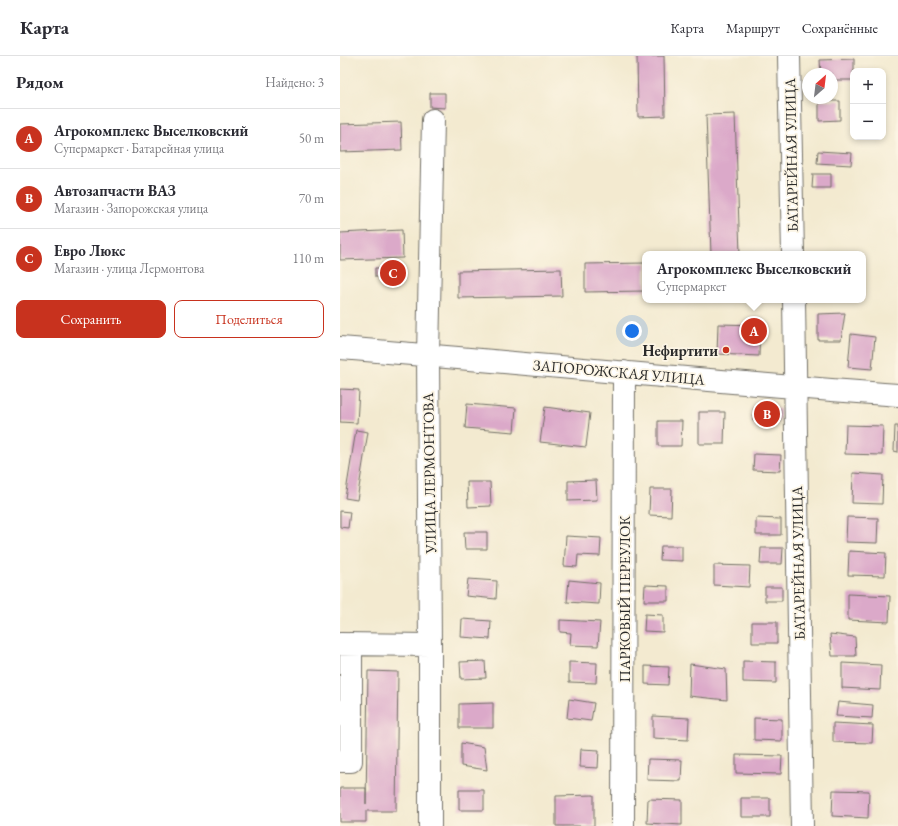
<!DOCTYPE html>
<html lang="ru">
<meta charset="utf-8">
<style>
:root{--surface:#fff;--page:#f2f2f3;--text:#2b2b33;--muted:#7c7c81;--line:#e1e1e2;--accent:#c8321e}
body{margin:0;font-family:"EB Garamond",serif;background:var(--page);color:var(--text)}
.controls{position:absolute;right:12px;top:12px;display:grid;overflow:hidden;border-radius:8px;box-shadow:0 2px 6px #0003}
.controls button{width:36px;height:36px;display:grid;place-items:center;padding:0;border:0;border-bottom:1px solid var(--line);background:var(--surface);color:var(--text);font:20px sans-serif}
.compass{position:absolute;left:462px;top:12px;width:36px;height:36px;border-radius:50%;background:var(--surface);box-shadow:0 2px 6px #0003;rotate:28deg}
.you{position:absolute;left:292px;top:275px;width:14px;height:14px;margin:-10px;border:3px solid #fff;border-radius:50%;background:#1a73e8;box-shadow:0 0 0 6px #1a73e833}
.badge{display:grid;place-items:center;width:26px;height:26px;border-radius:50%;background:var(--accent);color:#fff;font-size:13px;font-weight:700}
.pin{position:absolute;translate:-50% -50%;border:2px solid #fff;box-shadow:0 1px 4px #0006}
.popup{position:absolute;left:302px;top:195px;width:224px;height:52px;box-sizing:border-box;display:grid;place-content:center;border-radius:8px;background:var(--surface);filter:drop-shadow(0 1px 3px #0005);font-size:13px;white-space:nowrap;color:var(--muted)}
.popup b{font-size:15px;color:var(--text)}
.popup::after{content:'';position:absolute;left:50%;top:100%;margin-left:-8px;border:8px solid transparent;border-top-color:var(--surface)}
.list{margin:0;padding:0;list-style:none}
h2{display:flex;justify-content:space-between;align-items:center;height:52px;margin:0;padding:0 16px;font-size:17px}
h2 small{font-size:13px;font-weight:400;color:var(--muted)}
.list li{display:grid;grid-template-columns:26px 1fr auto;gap:12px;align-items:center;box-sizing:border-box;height:60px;padding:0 16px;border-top:1px solid var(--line)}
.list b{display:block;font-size:15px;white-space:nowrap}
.list p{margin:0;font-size:13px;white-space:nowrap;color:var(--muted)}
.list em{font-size:13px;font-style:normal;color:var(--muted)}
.actions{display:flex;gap:8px;padding:12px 16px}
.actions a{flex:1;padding:9px 0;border:1px solid var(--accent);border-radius:8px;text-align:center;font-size:14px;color:var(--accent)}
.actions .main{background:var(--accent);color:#fff}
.map{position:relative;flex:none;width:558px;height:770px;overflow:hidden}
header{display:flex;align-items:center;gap:24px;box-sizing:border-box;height:56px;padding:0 20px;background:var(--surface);border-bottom:1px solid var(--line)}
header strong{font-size:19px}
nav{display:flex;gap:22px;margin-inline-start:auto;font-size:14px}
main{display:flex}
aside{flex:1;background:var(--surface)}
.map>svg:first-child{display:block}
</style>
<header>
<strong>Карта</strong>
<nav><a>Карта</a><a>Маршрут</a><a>Сохранённые</a></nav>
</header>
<main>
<aside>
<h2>Рядом<small>Найдено: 3</small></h2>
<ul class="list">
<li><span class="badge">A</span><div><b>Агрокомплекс Выселковский</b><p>Супермаркет · Батарейная улица</p></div><em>50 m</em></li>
<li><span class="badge">B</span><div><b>Автозапчасти ВАЗ</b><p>Магазин · Запорожская улица</p></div><em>70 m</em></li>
<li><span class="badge">C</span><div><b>Евро Люкс</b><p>Магазин · улица Лермонтова</p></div><em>110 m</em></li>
</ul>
<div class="actions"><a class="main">Сохранить</a><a>Поделиться</a></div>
</aside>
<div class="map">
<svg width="558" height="770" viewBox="0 0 558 770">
<rect width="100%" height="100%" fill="#fcf5e5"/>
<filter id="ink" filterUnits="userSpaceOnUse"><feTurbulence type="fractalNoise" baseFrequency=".025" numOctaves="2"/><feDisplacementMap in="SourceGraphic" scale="8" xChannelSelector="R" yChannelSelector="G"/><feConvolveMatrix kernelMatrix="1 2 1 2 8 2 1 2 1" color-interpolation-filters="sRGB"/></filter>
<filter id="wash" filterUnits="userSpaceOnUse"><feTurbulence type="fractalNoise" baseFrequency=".012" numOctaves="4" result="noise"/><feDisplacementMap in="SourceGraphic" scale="16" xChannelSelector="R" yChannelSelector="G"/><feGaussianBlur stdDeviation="0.9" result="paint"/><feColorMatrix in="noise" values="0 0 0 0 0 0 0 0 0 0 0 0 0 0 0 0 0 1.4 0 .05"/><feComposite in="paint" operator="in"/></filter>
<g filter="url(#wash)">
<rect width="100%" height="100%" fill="#f3ead0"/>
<g id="blocks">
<path fill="#dba9c9" d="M297 0H324L325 60 298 61Z
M514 3V15H513V24H492V18H481L480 4Z
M90 37H105V52L90 51Z
M479 45H500V64L479 65Z
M395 58 400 198H371L366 59Z
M61 66 62 94 0 96V68Z
M478 95 512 97 511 109 477 107Z
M473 118H491V132H472Z
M62 174 63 202 0 204V177Z
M305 207V235L245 236V208Z
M35 212H60V222L35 221Z
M221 213 222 240 118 242V215Z
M505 257 501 284H478V258Z
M378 268 420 269 419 300 377 298Z
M511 278 535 281 532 313 508 311Z
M0 333 19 334 17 367 0 366Z
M127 348 176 352 174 376 125 372Z
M205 351 250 357 246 391 200 386Z
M414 352 440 353V365L413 364Z
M359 356H385L384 388H359Z
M318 365H342L341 390H318Z
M506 369 543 370 542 399 505 398Z
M555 370H558V396L554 395Z
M16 374 28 376 17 444 5 442Z
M414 398 441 399 440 415 413 414Z
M513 417 543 419 542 448 512 447Z
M256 424 257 444 228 445V425Z
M127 426H150L151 450 128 451Z
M310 433H332L331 460 309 459Z
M0 455 10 456 8 472 0 471Z
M507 461 538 462 537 487 506 486Z
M416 462 441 463V479H416Z
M124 476H147V493H125Z
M226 480 261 482 260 500 238 499 237 511 224 510Z
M321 490H342V505L320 504Z
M421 492H443L442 508H420Z
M509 495 546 497 545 520 508 519Z
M374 509 410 510 409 531 374 529Z
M128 523 157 525 156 543 126 540Z
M229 524 260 527 259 548 227 546Z
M305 529 328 530V545H304Z
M425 531H442V545H425Z
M508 538 550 540 549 566 508 564Z
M305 558 323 559V576L304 575Z
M122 563 151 565 150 583 121 581Z
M220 564 260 566 258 590 230 589 231 577 220 576Z
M412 566H437V587H412Z
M490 578 515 581 516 600H492Z
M145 605 146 622 121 623 120 606Z
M403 605 436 606V627L403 626Z
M229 606 257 607 256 627 229 626Z
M502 607 541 609 540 634 502 632Z
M350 608 386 613 387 644 349 640Z
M305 610 329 611 328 629 305 628Z
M28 615 58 616 56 755H26V766H0V732H26V748Z
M229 643 254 647 251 665 227 662Z
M498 646 533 649 532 662 496 660Z
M153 647V672H119V648Z
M313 660 349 662 348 684 313 682Z
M414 662 442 663V685L414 684Z
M493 667 533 669 532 687 493 686Z
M121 687 144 691 147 714 121 710Z
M241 693 259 694 258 712 240 711Z
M396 699 442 700 441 718 396 717Z
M308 703 342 704 341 725 307 724Z
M119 734H144V754H119Z
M493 734 529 735 528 762 492 760Z
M254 739V770H216V740Z
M401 742H430V761H401Z
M308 743 342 744V769L307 767Z"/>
</g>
</g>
<g filter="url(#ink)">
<use href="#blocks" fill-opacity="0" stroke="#716e65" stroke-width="1"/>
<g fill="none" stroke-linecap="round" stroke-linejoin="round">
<defs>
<path id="minor" d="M449 0 453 198
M454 244 462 770
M0 292C186 307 372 326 558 339
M0 588 90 589
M0 705H11V588
M90 770V589L88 299 93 64
M283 770 284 316"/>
</defs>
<use href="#minor" stroke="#716e65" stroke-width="24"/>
<use href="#minor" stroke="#fff" stroke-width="22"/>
</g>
</g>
<circle fill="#c8321e" stroke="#fcf5e5" stroke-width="1.5" cx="386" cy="294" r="4"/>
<g text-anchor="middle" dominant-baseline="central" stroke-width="3.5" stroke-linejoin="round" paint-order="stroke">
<g font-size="15" fill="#2b2b2b" stroke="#fcf5e5">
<text transform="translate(451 99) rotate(-91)">БАТАРЕЙНАЯ УЛИЦА</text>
<text transform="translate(279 316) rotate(5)">ЗАПОРОЖСКАЯ УЛИЦА</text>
<text transform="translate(89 417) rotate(-91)">УЛИЦА ЛЕРМОНТОВА</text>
<text transform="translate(458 507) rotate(-91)">БАТАРЕЙНАЯ УЛИЦА</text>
<text transform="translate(284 543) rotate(-90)">ПАРКОВЫЙ ПЕРЕУЛОК</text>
</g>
<g font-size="15" font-weight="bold" fill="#2b2b2b" stroke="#fcf5e5" text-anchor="end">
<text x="378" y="294">Нефиртити</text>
</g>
</g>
</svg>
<div class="controls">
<button>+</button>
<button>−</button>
</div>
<svg class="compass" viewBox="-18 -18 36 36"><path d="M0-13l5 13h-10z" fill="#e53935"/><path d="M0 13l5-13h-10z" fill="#7c7c81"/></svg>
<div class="you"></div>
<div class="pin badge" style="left:414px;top:275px">A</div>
<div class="popup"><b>Агрокомплекс Выселковский</b>Супермаркет</div>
<div class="pin badge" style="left:427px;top:358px">B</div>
<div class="pin badge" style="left:53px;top:217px">C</div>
</div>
</main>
